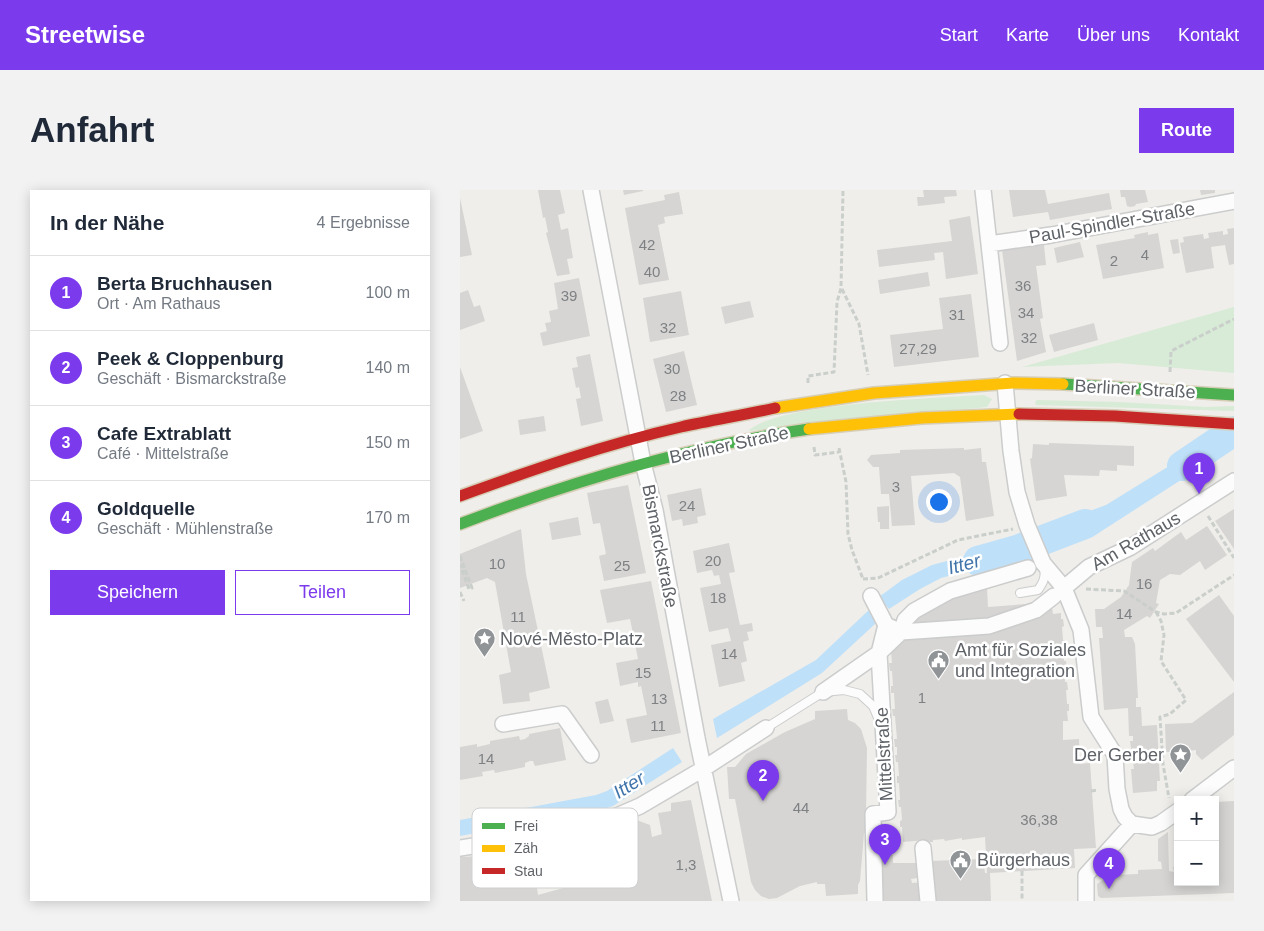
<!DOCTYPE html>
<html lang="de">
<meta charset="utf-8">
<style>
:root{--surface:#fff;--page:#f2f2f3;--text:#1f2937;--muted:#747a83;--line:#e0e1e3;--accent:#7c3aed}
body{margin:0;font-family:Arial,sans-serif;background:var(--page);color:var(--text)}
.controls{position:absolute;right:15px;bottom:15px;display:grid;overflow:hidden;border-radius:0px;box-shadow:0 2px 12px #0003}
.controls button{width:45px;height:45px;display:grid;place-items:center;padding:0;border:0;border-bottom:1px solid var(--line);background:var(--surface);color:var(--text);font:25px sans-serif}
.you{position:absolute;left:478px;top:311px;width:18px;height:18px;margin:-12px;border:4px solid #fff;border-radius:50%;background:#1a73e8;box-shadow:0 0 0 8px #1a73e833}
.badge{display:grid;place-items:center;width:32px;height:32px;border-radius:50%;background:var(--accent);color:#fff;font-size:16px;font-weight:700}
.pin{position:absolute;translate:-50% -41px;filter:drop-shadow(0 1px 2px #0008)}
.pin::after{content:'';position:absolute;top:26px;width:18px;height:15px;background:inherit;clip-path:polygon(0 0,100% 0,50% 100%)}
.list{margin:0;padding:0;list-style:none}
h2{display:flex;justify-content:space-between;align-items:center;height:65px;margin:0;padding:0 20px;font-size:21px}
h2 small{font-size:16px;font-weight:400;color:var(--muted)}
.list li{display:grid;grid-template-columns:32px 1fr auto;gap:15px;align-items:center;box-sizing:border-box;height:75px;padding:0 20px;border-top:1px solid var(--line)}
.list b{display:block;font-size:19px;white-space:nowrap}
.list p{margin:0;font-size:16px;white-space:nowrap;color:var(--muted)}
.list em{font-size:16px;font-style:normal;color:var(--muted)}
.actions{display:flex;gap:10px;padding:15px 20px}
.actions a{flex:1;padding:11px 0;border:1px solid var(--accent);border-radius:0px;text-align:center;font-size:18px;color:var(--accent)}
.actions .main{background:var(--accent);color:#fff}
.map{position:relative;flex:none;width:774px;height:711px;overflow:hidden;border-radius:0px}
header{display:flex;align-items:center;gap:30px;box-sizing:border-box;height:70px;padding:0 25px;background:var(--accent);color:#fff}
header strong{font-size:24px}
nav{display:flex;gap:28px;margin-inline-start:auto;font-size:18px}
.intro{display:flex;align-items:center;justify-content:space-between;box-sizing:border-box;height:120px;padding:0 30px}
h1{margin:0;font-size:35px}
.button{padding:12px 22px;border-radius:0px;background:var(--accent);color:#fff;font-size:18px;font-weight:700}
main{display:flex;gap:30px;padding:0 30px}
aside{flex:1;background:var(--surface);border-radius:0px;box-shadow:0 2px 12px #0003}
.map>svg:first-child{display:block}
</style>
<header>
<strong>Streetwise</strong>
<nav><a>Start</a><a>Karte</a><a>Über uns</a><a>Kontakt</a></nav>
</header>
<div class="intro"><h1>Anfahrt</h1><a class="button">Route</a></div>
<main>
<aside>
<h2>In der Nähe<small>4 Ergebnisse</small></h2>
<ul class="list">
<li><span class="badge">1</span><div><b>Berta Bruchhausen</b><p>Ort · Am Rathaus</p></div><em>100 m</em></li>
<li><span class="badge">2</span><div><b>Peek &amp; Cloppenburg</b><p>Geschäft · Bismarckstraße</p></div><em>140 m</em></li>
<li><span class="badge">3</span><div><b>Cafe Extrablatt</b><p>Café · Mittelstraße</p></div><em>150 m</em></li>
<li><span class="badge">4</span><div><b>Goldquelle</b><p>Geschäft · Mühlenstraße</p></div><em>170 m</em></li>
</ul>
<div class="actions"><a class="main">Speichern</a><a>Teilen</a></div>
</aside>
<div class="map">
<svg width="774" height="711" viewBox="0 0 774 711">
<rect width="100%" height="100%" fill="#efeeea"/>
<path fill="#d8ebd6" d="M774 117V183L658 173 562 177Z
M524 205 532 209 527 217 288 241C317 213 478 208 524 205Z
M577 210 660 212 746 217 774 216V221L576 215 575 212Z"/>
<path fill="#bfe0f9" d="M748 252 772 257 634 346 591 360 583 338 646 315Z
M554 353 559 367 481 388 460 399 429 419 419 407 442 390 472 375Z
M411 418 415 434 362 483 257 548 253 529 356 470Z
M213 558 222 572 153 616 140 620 0 646V630L136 605 147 601Z"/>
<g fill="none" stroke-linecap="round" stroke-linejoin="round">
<path stroke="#bfe0f9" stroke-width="30" d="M722 276 774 241
M518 371 557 360 625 334"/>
</g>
<path fill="#d6d5d3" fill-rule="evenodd" d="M78 0H100L105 23 98 25 101 40 108 38 113 68 107 69 110 84 97 86 86 43 88 42 85 27 83 28Z
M163 0H183V1L164 5Z
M463 0H496L497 6 484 7 485 13 458 16 457 7H464Z
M549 0H585L588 14 649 3 652 19 590 30 588 22 553 27Z
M660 0H685L688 12 676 14 675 16 670 17 667 16 665 7H661Z
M740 0H755V3L741 5Z
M219 2 223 24 204 27 205 33 198 35 209 90 179 95 165 18 205 10 204 5Z
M0 8 12 65 0 67Z
M510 26 518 84 486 89 483 62 474 63 475 70 419 77 417 60 492 51 489 30Z
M774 38V74L769 75 765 55 751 57 754 78 726 83 720 53 724 52 723 47 743 44 744 49 749 48 748 43 763 41V45L768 44 767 39Z
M688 42V45L698 43 704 78 643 89 636 55 675 48 674 45Z
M718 49 720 63 713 64 710 50Z
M620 52 624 67 597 73 594 58Z
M584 55 586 75 576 76 583 128 580 129 586 162 557 171 542 60Z
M468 82 470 96 420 104 418 90Z
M119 88 130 146 83 156 80 143 87 141 85 133 91 132 89 121 98 119 94 93Z
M8 100 14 117 20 115 25 131 0 140V103Z
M221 101 229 145 190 152 183 108Z
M511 104 519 167 434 177 430 145 483 139 479 108Z
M290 111 294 127 265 134 261 117Z
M634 133 638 150 594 162 589 145Z
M224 161 237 215 206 222 193 169Z
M130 164 143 231 121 236 116 209 121 208 119 197 116 198 112 178 118 177 116 167Z
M0 177 23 241 0 249Z
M84 226 86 241 60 245 58 230Z
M589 253 674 256V276L657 275V281L640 280 639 286 604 285 607 306 576 311 570 269 572 268 573 254 589 255Z
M504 258V260L521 258 522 272H526L534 326 506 331 500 287 494 283 451 286 455 335 432 336 429 304H421L419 277H413L407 270 411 265 440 263V260Z
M168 295 186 383 144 391 139 366 146 364 140 333 133 334 127 303Z
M241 298 246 325 237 327 238 333 223 336 222 329 212 331 207 305Z
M429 316V339H420V332H418L417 317Z
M774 319V359L755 331Z
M118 327 121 345 92 350 89 333Z
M747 336 767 365 745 380 740 371 720 385 710 384 700 390 696 413 699 414 690 428 687 426 664 440 665 447H672L675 454 678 508H676V517H681L682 536 697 535 700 591H697V601L673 603 671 579H674L670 551H673V546H669L668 518 644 520 639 448H643L642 437H636L635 419H644L661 407 669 395 672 372 693 358 695 361 721 342 726 350Z
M61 339 66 384 90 498 69 503 70 511 43 514 39 485 51 482 35 392 27 388 0 398V364Z
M269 353 275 382 269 383 280 435 292 433 293 441 287 442 289 450 283 452 287 471 281 473 285 491 259 497 251 455 271 451 268 438 249 442 240 398 261 394 259 385 254 386 252 380 237 383 233 361Z
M191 391 221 543 171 553 166 529 187 525 181 496 178 497V492L160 496 156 473 178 469 170 429 147 433 140 400Z
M527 398 528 417 579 413 587 410 592 417 593 424 601 423V429H603L604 436 602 437 603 450H605V457H603L604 471H606L607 479H604L605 492H607L608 500H606L607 514H609V521H607L608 531H603V550L619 549 620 574 630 573 636 658 614 659 615 678 530 683 531 711H475L470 671 523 669 525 683H527L525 647 502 650V648L485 651 484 649 473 650V652H466V650L443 652 442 637H440V631L442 630 441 617H439L438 610H440L439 593H437V586H439L438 572H436L435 565H437V557H435L434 549H437L435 526H433L432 519H435L434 503H431V496H433L432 481H430L429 473H432L431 461 468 412Z
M759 405 774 426V492L726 429Z
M774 502V545L742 570 736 564V560L728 561 729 564 716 565V562H706L705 534 732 533Z
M148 509 154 531 140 534 135 512Z
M387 519 388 530 395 533 401 539 407 558 406 625 410 643H404L400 691 398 695V704L366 706 365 694H357V692L340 696 317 708 309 709 301 706 295 700 291 692 275 609H269L267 577H275L286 564 325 542 355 529V521Z
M100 538 106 570 75 576 73 571H70L65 573V577L35 583 34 580 22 582 23 586 0 590V557L17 554V557L30 554V551L59 546 60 550 65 549 69 546V544Z
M231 610 252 711H0V667L26 666 99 652 100 660 107 663V666L116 667 118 681 134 679 130 648 162 642 164 655 174 651 170 641V635L174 629 190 635 192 647 202 644 198 623 211 621V613ZM102 687 103 698 78 705 76 692Z
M774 611V703L641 708 638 706 637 694 651 685 678 684V680L702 679 701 672 698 671V649L708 642 709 681 714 682 713 677H718V692H755V612Z
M415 665H433V673H456L457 688 451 689 452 693 463 692 464 711H418Z"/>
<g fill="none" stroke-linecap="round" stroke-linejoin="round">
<defs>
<path id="lane" d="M560 403 578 400C583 393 586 387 584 378
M306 538 363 502 384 500 400 504 413 516 419 530
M118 639 126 680
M26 654V666"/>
<path id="street" d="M131 0 183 273 195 320 237 548 271 711
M523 0 540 153
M529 54 591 45 774 11
M545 193 551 261 557 302 567 335 583 373 604 398 621 440 631 527 655 565 657 599 661 619 665 627 672 634 692 637 701 633 718 621
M604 398 629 377 671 357 774 291
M411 406 426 435
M363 502 419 463 441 442 529 436 576 420 594 406
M43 534 102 524 131 565
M732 610 774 578
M0 658 118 639 143 632 180 616 243 579 306 538
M463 658 468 711
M415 711 413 624 428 622 419 463 426 435 441 442 445 430 454 421 490 401 568 378
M626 711V685L672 634"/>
<path id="fast" d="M603 194 774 205
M0 334C113 291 229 256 349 239"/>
<path id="slow" d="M315 218 414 203 553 193 603 194
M349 239 462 228 559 224"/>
<path id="jam" d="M559 224 655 226 774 234
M0 306C72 280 146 254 221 237 252 230 284 225 315 218"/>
</defs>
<use href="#lane" stroke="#cbcccc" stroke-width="10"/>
<use href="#street" stroke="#cbcccc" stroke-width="18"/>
<use href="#fast" stroke="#d7ceb8" stroke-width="14"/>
<use href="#slow" stroke="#d7ceb8" stroke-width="14"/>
<use href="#jam" stroke="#d7ceb8" stroke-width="14"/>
<path stroke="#cacfcc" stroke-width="3" stroke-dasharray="5 2.5" stroke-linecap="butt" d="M382 99 399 134 408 185
M710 182 711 161 774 129
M348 193V186L374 182 377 112 381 98 383 0
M354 257 355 265 379 262
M379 258 386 292 388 344 392 360 403 389
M748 326 774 368
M0 366 12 398 9 399 0 375
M403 389 418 388 498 350 553 339
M626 399 664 401 696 422 704 424 716 423 774 385
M0 402 4 411
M696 422 701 431 704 445 701 471 726 510 710 524 700 527 703 574 709 608
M631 601 637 600
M562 681V711"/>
<use href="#lane" stroke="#fdfcfc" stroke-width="8"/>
<use href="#street" stroke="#fdfcfc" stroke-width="15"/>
<use href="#fast" stroke="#4caf50" stroke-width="11"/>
<use href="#slow" stroke="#ffc107" stroke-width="11"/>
<use href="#jam" stroke="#c62828" stroke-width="11"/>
</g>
<defs>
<symbol id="sight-pin" viewBox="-11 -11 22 30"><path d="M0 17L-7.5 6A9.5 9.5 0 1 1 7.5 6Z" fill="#919496" stroke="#fff"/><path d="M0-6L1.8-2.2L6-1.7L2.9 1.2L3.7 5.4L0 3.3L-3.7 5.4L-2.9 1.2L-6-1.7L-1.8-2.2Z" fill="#fff"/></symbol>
<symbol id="civic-pin" viewBox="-11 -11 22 30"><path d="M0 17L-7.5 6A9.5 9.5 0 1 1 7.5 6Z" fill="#919496" stroke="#fff"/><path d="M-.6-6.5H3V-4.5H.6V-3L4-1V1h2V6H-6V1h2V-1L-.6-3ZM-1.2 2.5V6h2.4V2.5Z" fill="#fff"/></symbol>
</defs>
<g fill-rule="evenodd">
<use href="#sight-pin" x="12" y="436" width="25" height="34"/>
<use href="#civic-pin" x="466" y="458" width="25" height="34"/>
<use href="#sight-pin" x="708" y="552" width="25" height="34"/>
<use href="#civic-pin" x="488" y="658" width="25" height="34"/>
</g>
<g text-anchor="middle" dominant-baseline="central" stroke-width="5" stroke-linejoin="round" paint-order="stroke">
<g font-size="15" fill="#7e8184">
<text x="187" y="54">42</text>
<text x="685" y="64">4</text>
<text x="654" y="70">2</text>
<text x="192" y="81">40</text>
<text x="563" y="95">36</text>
<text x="109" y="105">39</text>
<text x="566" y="122">34</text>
<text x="497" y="124">31</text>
<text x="208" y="137">32</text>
<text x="569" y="147">32</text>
<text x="458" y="158">27,29</text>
<text x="212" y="178">30</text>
<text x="218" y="205">28</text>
<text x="436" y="296">3</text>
<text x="227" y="315">24</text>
<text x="253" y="370">20</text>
<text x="37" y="373">10</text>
<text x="162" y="375">25</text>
<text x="684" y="393">16</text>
<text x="258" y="407">18</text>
<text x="664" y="423">14</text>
<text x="58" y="426">11</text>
<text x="269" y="463">14</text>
<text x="183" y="482">15</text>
<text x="462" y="507">1</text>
<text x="199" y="508">13</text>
<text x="198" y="535">11</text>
<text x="26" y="568">14</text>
<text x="341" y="617">44</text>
<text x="579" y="629">36,38</text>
<text x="226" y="674">1,3</text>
</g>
<g font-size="18" fill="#5f6368" stroke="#fff">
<text transform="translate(652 33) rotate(-10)">Paul-Spindler-Straße</text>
<text transform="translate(675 199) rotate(3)">Berliner Straße</text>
<text transform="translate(269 255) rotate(-12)">Berliner Straße</text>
<text transform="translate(676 351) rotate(-30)">Am Rathaus</text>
<text transform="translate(200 356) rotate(79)">Bismarckstraße</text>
<text transform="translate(424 564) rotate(-93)">Mittelstraße</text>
</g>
<g font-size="18" fill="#5f6368" stroke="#fff" text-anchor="start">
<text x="40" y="449">Nové-Město-Platz</text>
<text x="495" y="460">Amt für Soziales<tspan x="495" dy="21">und Integration</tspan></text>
<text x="704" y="565" text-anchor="end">Der Gerber</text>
<text x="517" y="670">Bürgerhaus</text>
</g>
<g font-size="19" font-style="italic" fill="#4174aa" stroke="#fff">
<text transform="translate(504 374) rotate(-15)">Itter</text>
<text transform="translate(169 595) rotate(-32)">Itter</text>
</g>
</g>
<rect x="12" y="618" width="166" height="80" rx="8" fill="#fff" stroke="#cfd0d2" stroke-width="1"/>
<rect x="22" y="633" width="23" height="6" fill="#4caf50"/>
<rect x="22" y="655" width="23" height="7" fill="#ffc107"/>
<rect x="22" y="678" width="23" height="6" fill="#c62828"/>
<g font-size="14" fill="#5f6368">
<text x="54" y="641">Frei</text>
<text x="54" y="663">Zäh</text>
<text x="54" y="686">Stau</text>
</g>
</svg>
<div class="controls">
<button>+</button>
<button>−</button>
</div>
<div class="you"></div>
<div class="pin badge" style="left:739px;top:304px">1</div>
<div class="pin badge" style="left:303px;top:611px">2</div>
<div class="pin badge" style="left:425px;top:675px">3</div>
<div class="pin badge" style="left:649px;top:699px">4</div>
</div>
</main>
